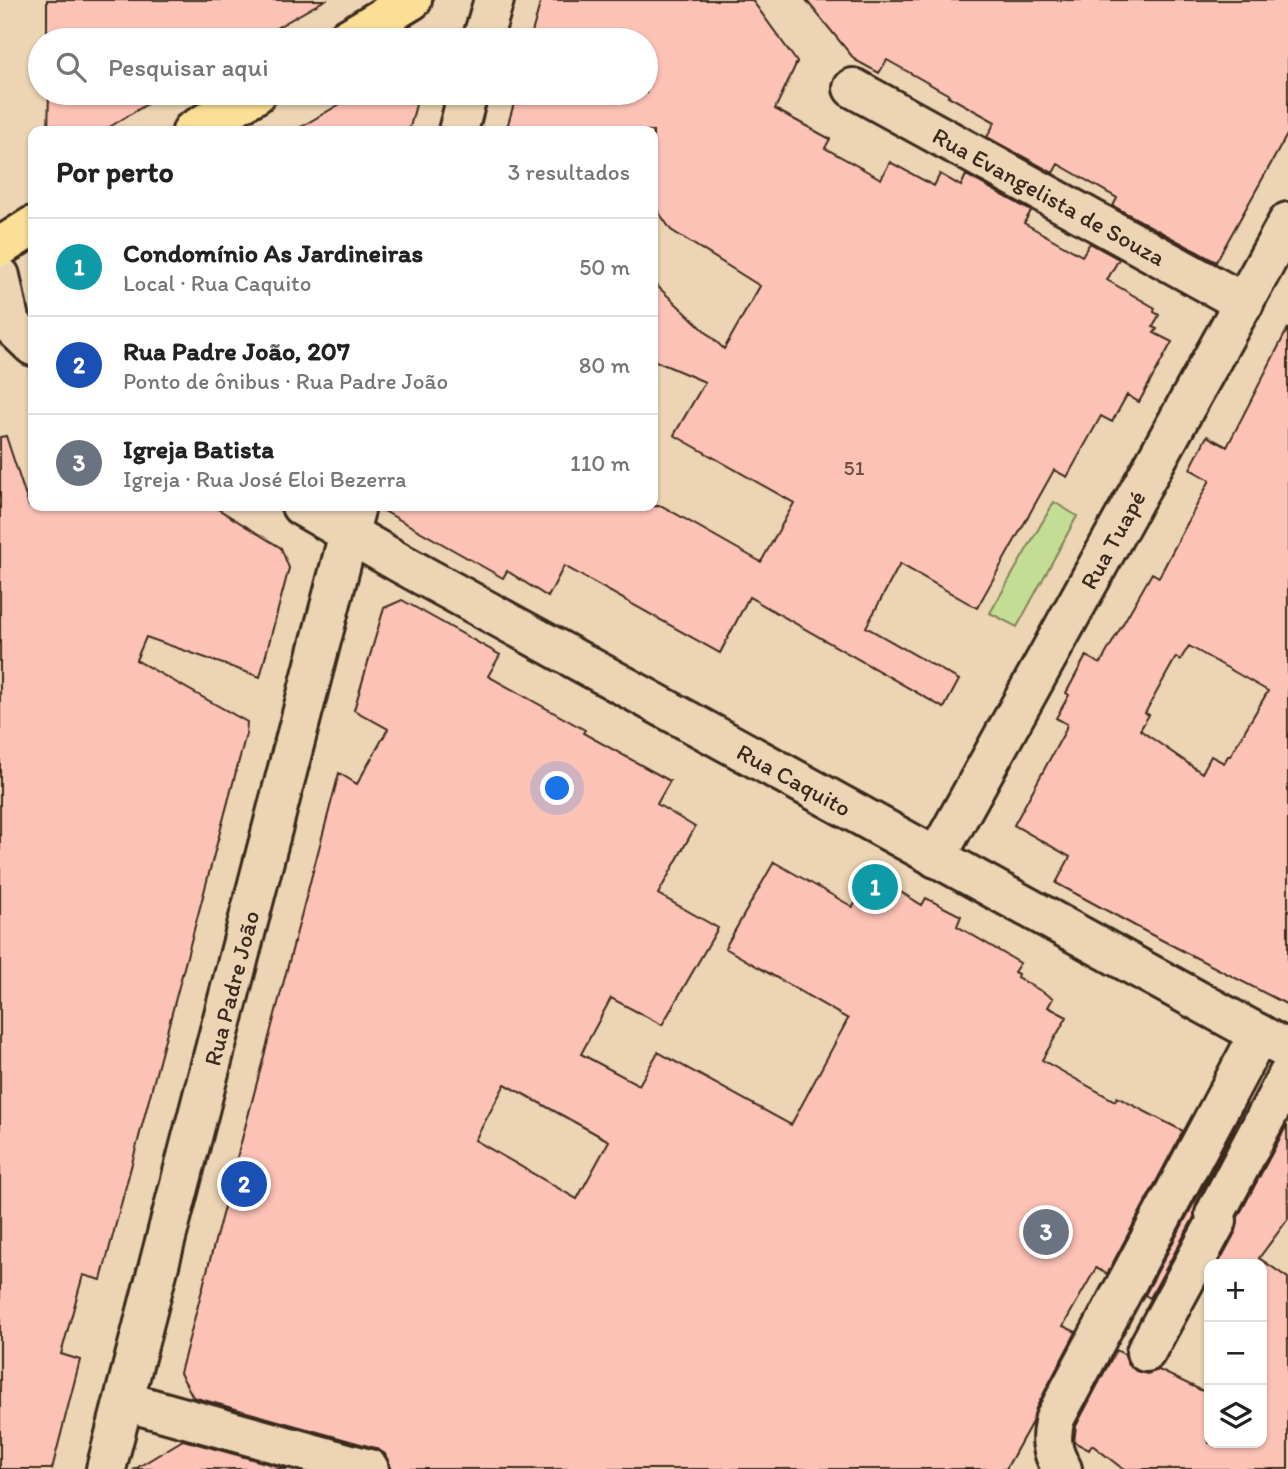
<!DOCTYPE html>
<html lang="pt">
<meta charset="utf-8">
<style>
:root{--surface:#fff;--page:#f2f2f2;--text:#222;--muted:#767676;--line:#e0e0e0;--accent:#d1495b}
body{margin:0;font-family:Itim,sans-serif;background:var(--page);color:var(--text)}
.controls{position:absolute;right:21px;bottom:21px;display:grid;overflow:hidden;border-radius:14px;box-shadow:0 2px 5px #0004}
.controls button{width:63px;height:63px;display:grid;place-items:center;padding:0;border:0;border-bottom:2px solid var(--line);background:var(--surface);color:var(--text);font:35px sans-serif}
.you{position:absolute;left:558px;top:789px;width:24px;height:24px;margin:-18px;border:5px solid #fff;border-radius:50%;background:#1a73e8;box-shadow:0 0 0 10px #1a73e833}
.badge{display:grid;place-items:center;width:46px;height:46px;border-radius:50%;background:var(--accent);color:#fff;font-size:23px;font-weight:700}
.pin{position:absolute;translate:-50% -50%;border:4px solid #fff;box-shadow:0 2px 7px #0006}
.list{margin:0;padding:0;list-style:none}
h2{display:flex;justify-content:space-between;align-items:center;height:91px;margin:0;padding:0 28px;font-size:30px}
h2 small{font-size:23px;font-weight:400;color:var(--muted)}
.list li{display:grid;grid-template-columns:46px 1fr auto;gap:21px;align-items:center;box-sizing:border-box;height:98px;padding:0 28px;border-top:2px solid var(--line)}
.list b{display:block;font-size:26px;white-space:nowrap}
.list p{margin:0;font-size:23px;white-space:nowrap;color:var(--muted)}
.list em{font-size:23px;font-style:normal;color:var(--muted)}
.icon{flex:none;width:38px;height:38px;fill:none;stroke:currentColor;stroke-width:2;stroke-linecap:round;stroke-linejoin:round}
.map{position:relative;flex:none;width:1288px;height:1469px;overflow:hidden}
.search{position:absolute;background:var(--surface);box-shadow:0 2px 5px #0004;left:28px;top:28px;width:630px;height:77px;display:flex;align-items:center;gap:18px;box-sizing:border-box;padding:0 24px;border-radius:38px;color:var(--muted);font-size:26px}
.panel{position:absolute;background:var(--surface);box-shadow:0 2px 5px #0004;left:28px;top:126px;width:630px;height:385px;border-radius:14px}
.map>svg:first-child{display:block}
</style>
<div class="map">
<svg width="1288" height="1469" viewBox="0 0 1288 1469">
<rect width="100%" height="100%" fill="#ecd4b4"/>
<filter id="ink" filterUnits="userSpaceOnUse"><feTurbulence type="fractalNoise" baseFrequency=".0143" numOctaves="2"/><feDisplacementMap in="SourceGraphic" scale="14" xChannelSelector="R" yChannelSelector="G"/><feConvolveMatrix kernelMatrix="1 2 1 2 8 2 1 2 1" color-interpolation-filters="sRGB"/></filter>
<g filter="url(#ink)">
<path fill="#c4dd94" stroke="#808459" stroke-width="2" d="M1054 502 1077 516 1017 627 990 613Z"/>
<path fill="#fdc2b6" stroke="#3b2a1e" stroke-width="2" fill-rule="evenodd" d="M47 0H325L255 40H47Z
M541 0H752L797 62 775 109 830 139 825 148 881 179 890 162 934 186 940 174 961 186 966 175 1031 211 1024 223 1082 256 1090 243 1119 259 1107 280 1155 308 1154 312 1159 315 1153 327 1157 329 1154 333 1172 342 1139 402 1127 395 1112 422 1101 416 1067 477 1054 470 977 608 900 564 866 627 959 680 944 708 749 597 720 653 564 566 548 597 507 571 503 578 377 507 662 506 761 562 794 503 674 435 705 382 653 360V282L724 349 760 286 671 230 653 204V131H506L517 93H646V40H530Z
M806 0H1288V133L1216 262 1113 206 1117 198 1058 164 1053 173 987 137 995 122 948 96 949 95 887 60 879 73 855 60Z
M49 93H165L103 131H48Z
M359 93H419L409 131H294Z
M1288 328V1005L1150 934 1056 883 1070 857 1014 825 1065 731 1067 724 1056 718 1069 695 1066 693 1086 656 1100 664 1152 573 1159 577 1210 480 1190 469 1207 436 1227 447ZM1189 646 1268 691 1230 756H1228L1224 763 1211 756 1202 773 1140 730 1149 715 1145 713 1176 657 1180 660Z
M6 436 29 506H213L281 548 289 568 260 677 146 637 136 660 247 722 246 734 101 1280 83 1275 61 1354 80 1360 52 1469H0V437Z
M402 600 500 655 488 676 585 730 583 733 670 781 657 804 695 827 658 894 718 928 662 1025 611 998 581 1054 639 1085 658 1052 791 1125 848 1019 725 948 774 862 853 907 871 874 922 905 926 898 961 916 957 926 1020 963 1014 972 1018 974 1017 977 1053 998 1048 1007 1067 1017 1042 1060 1115 1101 1117 1097 1183 1131 1107 1274 1096 1268 1063 1326 1076 1332 1036 1408 1032 1422 1006 1469H390L385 1454 375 1448 193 1397 180 1373 339 773 357 784 388 729 354 710 384 608ZM505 1084 609 1141 577 1199 475 1140Z
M1247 1103 1196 1204 1194 1217 1150 1298 1145 1295Z
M1287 1125 1288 1219 1259 1258 1288 1278V1469H1123L1092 1445 1089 1450 1074 1442 1076 1426 1116 1350 1124 1354 1128 1364 1136 1371 1147 1374 1159 1370 1209 1394V1443H1262V1264H1218L1236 1231 1238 1217Z
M183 1440 287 1469H135Z"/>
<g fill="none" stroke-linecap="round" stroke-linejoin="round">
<defs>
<g id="minor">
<path d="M482 40 494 0"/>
<path id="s1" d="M853 88 1244 303"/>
<path d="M458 131 468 93"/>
<path d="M0 276 10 324 33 346"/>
<path id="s2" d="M301 506 400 563 1288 1050"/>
<path id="s3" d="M936 858 1288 222"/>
<path d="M1146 1352 1217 1221 1215 1214 1288 1075"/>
<path d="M124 1401 369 1469"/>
<path id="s4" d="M106 1469 356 506"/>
<path d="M1062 1469C1051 1451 1050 1438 1055 1418L1259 1034"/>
</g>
<path id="major" d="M345 40 412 0
M192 131 257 93
M0 247 33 226"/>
</defs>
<use href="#minor" stroke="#3b2a1e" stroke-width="44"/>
<use href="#major" stroke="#3b2a1e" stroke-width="44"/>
<use href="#minor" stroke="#ecd4b4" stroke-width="38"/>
<use href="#major" stroke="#fbdf96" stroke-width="38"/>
</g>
</g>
<g text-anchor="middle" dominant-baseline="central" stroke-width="6" stroke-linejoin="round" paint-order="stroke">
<g font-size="21" fill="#6c5044">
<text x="854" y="467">51</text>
</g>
<g font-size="24" fill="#3b2a1e" stroke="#ecd4b4">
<text stroke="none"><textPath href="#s1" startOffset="224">Rua Evangelista de Souza</textPath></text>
<text stroke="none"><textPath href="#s3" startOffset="364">Rua Tuapé</textPath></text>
<text stroke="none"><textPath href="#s2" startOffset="564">Rua Caquito</textPath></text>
<text stroke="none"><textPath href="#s4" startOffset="497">Rua Padre João</textPath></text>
</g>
</g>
</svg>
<div class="controls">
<button>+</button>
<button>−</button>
<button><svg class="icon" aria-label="layers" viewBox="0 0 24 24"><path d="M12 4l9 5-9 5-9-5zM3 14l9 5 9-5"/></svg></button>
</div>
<div class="you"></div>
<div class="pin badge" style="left:875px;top:887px;background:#0f9aa8">1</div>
<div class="pin badge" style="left:244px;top:1184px;background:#1a4fb4">2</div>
<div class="pin badge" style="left:1046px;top:1232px;background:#6b7280">3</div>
<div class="search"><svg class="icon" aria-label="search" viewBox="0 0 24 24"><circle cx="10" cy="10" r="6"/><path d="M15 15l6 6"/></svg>Pesquisar aqui</div>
<section class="panel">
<h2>Por perto<small>3 resultados</small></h2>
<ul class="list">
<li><span class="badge" style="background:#0f9aa8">1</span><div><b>Condomínio As Jardineiras</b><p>Local · Rua Caquito</p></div><em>50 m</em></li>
<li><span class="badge" style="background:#1a4fb4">2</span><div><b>Rua Padre João, 207</b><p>Ponto de ônibus · Rua Padre João</p></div><em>80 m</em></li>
<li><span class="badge" style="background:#6b7280">3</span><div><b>Igreja Batista</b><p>Igreja · Rua José Eloi Bezerra</p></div><em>110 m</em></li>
</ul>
</section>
</div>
